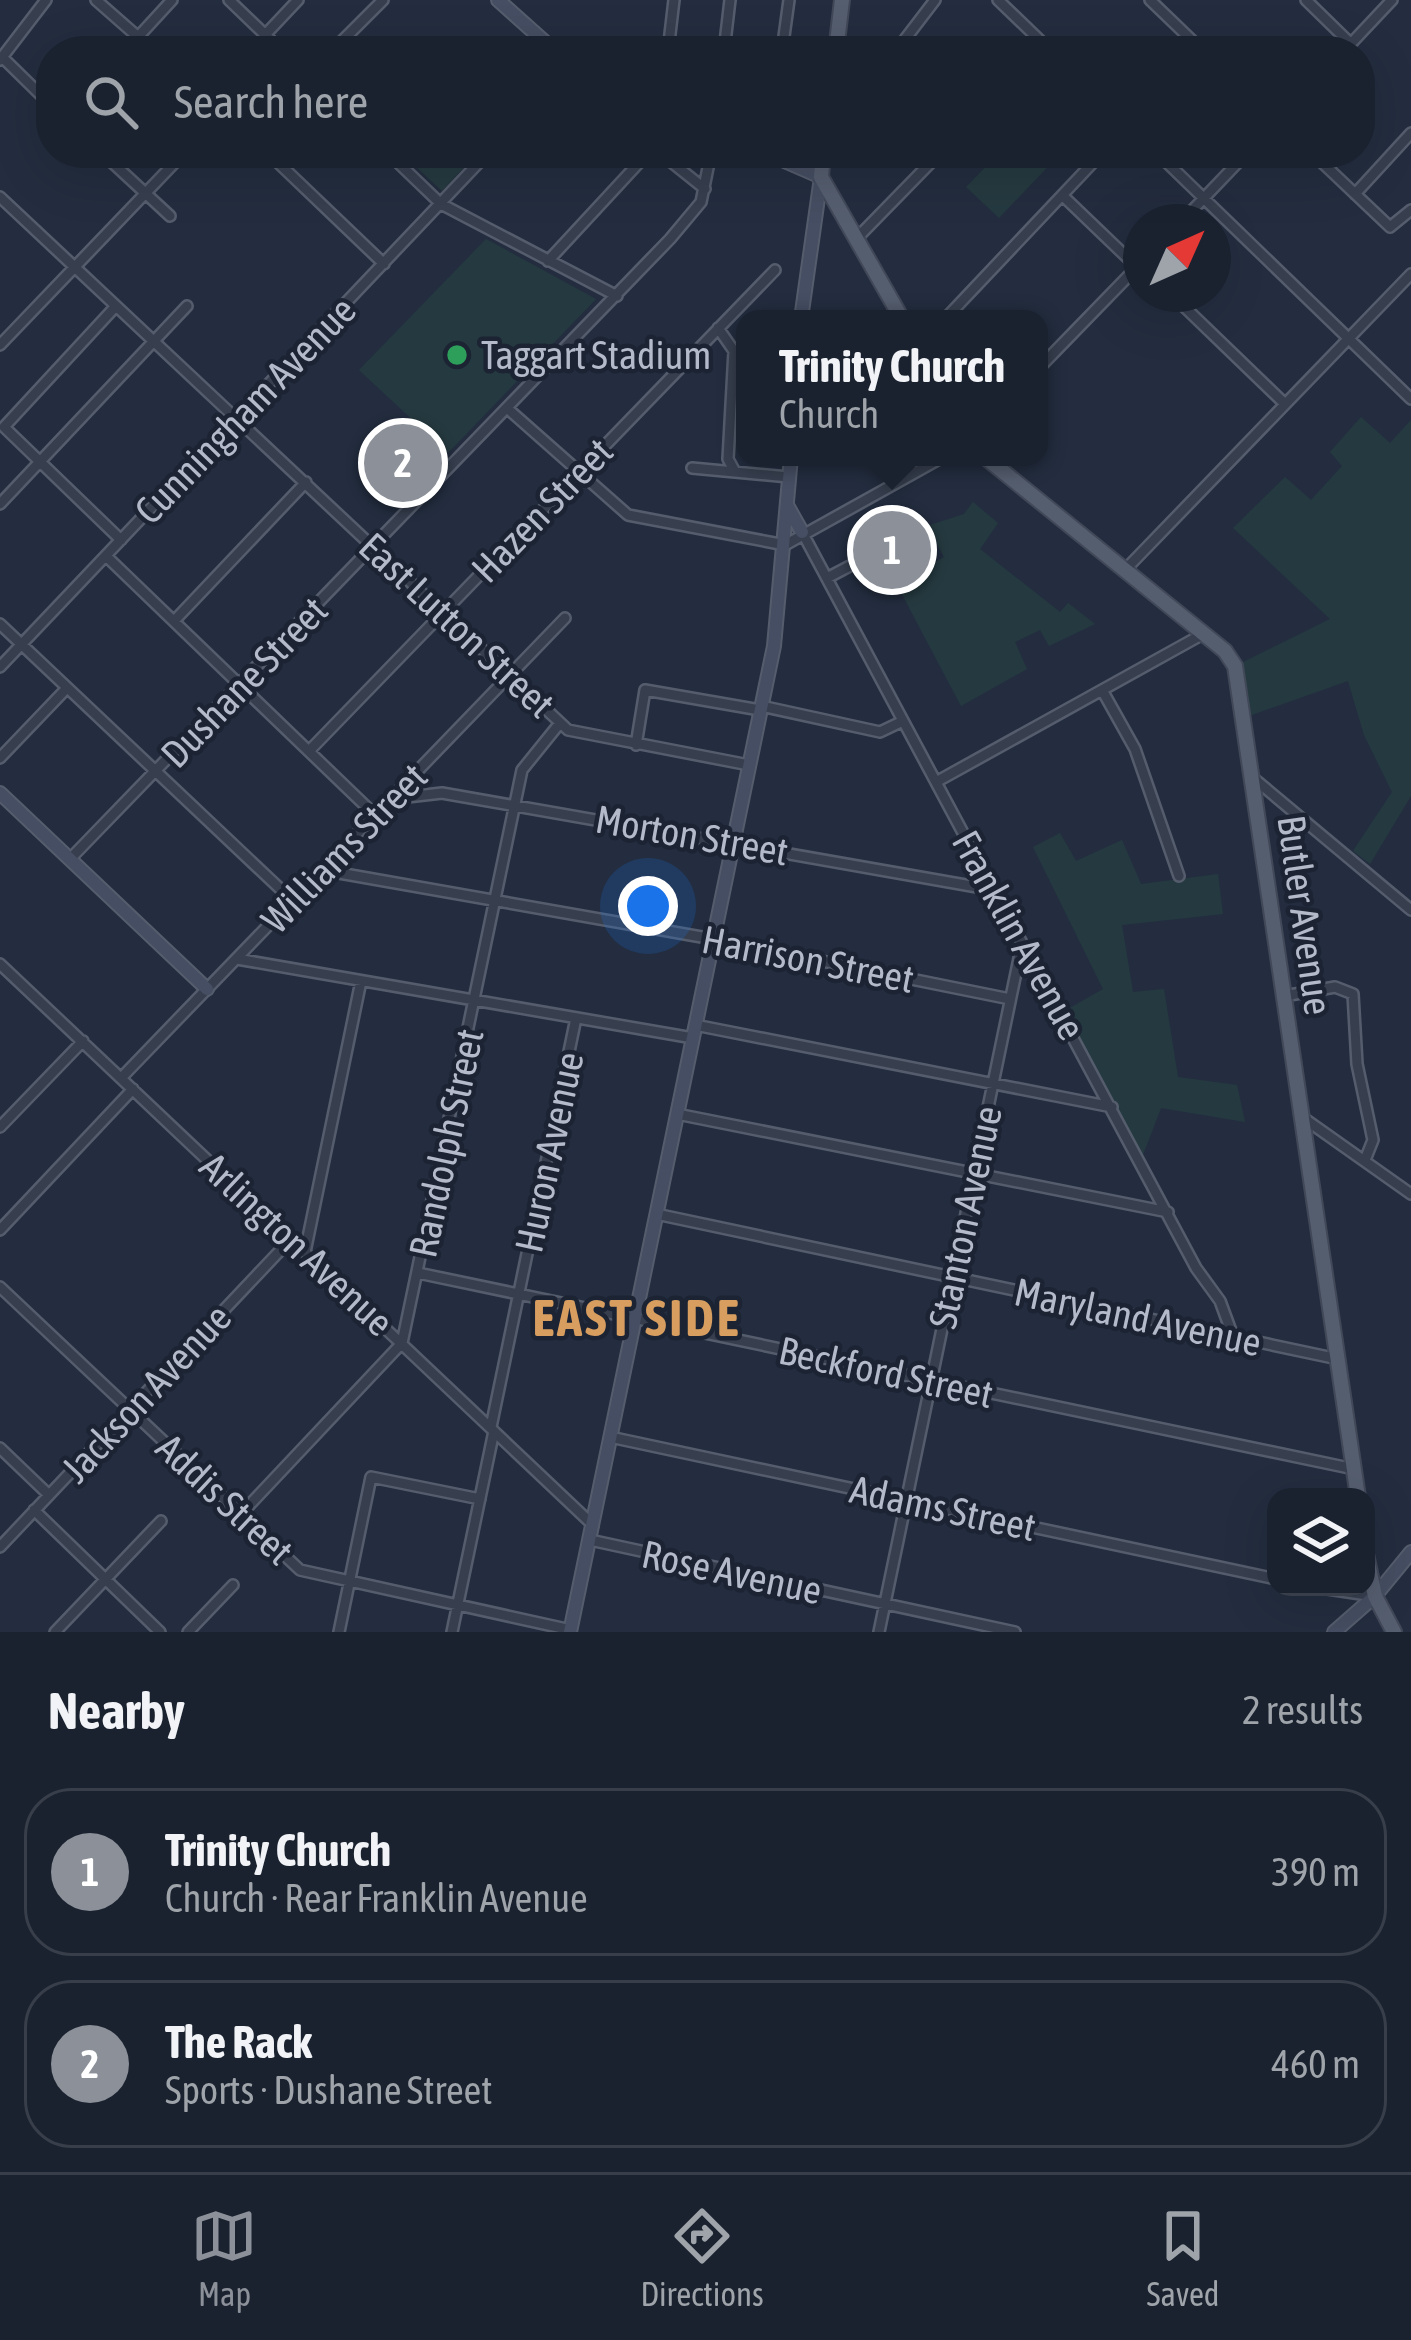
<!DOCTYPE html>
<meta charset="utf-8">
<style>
:root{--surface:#1a222f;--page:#272f3b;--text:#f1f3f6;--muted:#9fa4aa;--line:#383f4b;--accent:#8c9099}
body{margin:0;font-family:"Asap Condensed",sans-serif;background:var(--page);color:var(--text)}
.controls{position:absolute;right:36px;bottom:36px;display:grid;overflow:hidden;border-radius:24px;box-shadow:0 12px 48px #0002}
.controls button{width:108px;height:108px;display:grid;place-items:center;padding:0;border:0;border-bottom:3px solid var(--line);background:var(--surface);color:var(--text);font:60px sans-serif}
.compass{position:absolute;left:1123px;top:204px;width:108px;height:108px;border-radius:50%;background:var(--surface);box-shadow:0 12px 48px #0002;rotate:45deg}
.you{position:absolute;left:648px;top:906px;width:42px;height:42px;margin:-30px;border:9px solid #fff;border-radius:50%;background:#1a73e8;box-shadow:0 0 0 18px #1a73e833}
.badge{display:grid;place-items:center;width:78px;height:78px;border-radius:50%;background:var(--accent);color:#fff;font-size:39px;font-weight:700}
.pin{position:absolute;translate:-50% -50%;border:6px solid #fff;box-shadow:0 3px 12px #0006}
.popup{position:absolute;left:736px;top:310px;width:312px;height:156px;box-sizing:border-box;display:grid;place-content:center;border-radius:24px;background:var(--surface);filter:drop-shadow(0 3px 9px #0005);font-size:39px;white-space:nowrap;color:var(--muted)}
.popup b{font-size:45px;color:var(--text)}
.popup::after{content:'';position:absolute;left:50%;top:100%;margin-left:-24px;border:24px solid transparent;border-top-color:var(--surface)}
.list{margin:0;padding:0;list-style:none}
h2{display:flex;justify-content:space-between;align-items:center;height:156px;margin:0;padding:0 48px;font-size:51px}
h2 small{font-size:39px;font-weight:400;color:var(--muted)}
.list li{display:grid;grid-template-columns:78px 1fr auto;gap:36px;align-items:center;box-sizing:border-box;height:168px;margin:0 24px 24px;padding:0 24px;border:3px solid var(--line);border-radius:48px}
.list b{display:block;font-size:45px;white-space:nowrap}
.list p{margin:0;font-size:39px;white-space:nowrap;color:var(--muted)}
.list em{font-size:39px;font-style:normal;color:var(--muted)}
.icon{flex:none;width:66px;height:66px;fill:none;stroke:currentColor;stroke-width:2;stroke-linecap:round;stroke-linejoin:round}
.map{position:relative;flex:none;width:1411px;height:1632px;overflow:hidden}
.search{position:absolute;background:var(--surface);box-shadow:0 12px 48px #0002;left:36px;right:36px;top:36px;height:132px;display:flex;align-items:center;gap:30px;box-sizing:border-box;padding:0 42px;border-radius:48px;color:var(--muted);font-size:45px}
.sheet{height:540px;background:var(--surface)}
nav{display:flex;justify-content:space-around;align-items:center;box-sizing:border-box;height:168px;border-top:3px solid var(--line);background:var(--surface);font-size:33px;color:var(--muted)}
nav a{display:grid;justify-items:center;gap:6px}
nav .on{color:var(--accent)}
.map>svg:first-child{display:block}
</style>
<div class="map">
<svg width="1411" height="1632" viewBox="0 0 1411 1632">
<rect width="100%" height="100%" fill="#232d3f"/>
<path fill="#253a40" d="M401 153H477L442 191Z
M999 153H1061L999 218 966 187Z
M486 239 596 299 448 453 359 370Z
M1361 417 1390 443 1411 420V796L1370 864 1353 851 1392 792 1364 735 1348 681 1243 718 1235 666 1330 619 1233 528 1285 477 1311 500 1342 466 1330 452Z
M973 502 998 523 980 549 1060 612 1068 603 1095 624 1049 646 1040 630 1015 642 1027 669 961 706 896 583 944 557 927 526 964 514Z
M1060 833 1076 861 1122 840 1141 884 1218 874 1223 914 1122 925 1133 992 1164 989 1178 1077 1237 1085 1245 1122 1161 1108 1141 1160 1061 1013 1103 989 1033 847Z"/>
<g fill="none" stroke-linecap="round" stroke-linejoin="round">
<defs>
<path id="street" d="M96 0 154 51
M229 0 282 51
M998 0 1051 51
M1150 0 1203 51
M1306 0 1351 44
M265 35 298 0
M138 37 172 0
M332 51 383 0
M668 51 674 0
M724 51 730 0
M782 51 789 0
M896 51 935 0
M1344 51 1392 0
M2 57 51 105
M0 60 46 0
M102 153 170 216
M268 153 384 264
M388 153 441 204 617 296
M660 153 705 189
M1157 153 1411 399
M1312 153 1390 227 1411 210
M1355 194 1411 133
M1063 196 1137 267
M0 197 568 730 749 765
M1181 222 1247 153
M858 237 940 153
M548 261 648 153
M1171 294 1285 404
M116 306 4 427 121 540
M945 319 1102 153
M718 328 734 351 728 459 734 470
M0 345 184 153
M1039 368 1141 263
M508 409 628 515 785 545 943 457
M692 468 789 477
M0 504 187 306
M802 532 1196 1268 1220 1301 1234 1339
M106 556 375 815
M1124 571 1411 274
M827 578 920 529
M174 621 306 482
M0 624 293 901
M0 667 488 153
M1102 690 1135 749 1179 876
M761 706 880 732 903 721
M636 745 645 690 760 710
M310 750 775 270
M0 758 67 688
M1252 777 1411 910
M936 782 1203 634
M390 799 442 793 994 890
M70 859 670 239 701 202 711 153
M322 870 713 939 1010 999
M237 959 693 1038
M0 964 593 1525
M1284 996 1335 987 1353 994 1357 1064 1373 1140 1365 1160
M695 1025 1112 1107
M122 1077 565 618
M677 1114 1168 1212
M1302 1117 1411 1194
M0 1127 83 1041
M656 1214 1338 1359
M0 1230 133 1089
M305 1252 361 981
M418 1273 1354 1469
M0 1287 300 1570 571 1630
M491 1427 576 1018
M610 1437 1276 1579
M0 1448 49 1495
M34 1510 160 1632
M240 1515 402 1343 522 770 560 723
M590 1540 1015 1632
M0 1547 291 1239
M1314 1587 1374 1596
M55 1632 161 1521
M188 1632 233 1585
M339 1632 371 1477 480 1499
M452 1632 494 1431
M879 1632 1022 944"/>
<path id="secondary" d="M498 0 555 51
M766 153 821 177 801 319
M788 507 802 532
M0 793 207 989
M570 1632 774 646 791 457
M1334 1632 1375 1596 1411 1552"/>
<path id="primary" d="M836 51 842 0
M823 153 821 177 902 319
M985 457 1225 651 1235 666 1358 1497
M1366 1554 1375 1596 1394 1632"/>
</defs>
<use href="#street" stroke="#555d6d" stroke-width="14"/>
<use href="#secondary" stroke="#555d6d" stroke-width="16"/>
<use href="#primary" stroke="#414858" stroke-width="18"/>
<use href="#street" stroke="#373f4f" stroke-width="9"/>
<use href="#secondary" stroke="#454e62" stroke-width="12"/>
<use href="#primary" stroke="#555e6f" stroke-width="14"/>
</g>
<circle fill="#2e9e5b" stroke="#1c2434" stroke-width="4.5" cx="457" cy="355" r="12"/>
<g text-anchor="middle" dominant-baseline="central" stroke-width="9" stroke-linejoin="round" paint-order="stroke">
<g font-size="39" fill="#b4baca" stroke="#1c2434" text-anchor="start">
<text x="481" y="355">Taggart Stadium</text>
</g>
<g font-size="39" fill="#b4baca" stroke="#1c2434">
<text transform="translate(245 410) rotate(-46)">Cunningham Avenue</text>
<text transform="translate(542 510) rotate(-46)">Hazen Street</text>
<text transform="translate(457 625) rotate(43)">East Lutton Street</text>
<text transform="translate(244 682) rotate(-46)">Dushane Street</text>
<text transform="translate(692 835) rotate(10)">Morton Street</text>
<text transform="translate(344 848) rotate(-46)">Williams Street</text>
<text transform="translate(1305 915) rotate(82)">Butler Avenue</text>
<text transform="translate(1019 935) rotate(61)">Franklin Avenue</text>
<text transform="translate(808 959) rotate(11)">Harrison Street</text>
<text transform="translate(446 1143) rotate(-78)">Randolph Street</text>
<text transform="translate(549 1152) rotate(-78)">Huron Avenue</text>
<text transform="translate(965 1217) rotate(-78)">Stanton Avenue</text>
<text transform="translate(297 1244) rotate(43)">Arlington Avenue</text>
<text transform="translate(1138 1317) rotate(12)">Maryland Avenue</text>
<text transform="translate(886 1372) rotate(12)">Beckford Street</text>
<text transform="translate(146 1393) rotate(-47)">Jackson Avenue</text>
<text transform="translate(225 1499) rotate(43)">Addis Street</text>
<text transform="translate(943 1508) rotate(12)">Adams Street</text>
<text transform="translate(732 1572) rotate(12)">Rose Avenue</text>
</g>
<g font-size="51" font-weight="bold" letter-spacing="3" fill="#d89e60" stroke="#1c2434">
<text x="637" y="1317">EAST SIDE</text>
</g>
</g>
</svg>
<div class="controls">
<button><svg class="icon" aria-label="layers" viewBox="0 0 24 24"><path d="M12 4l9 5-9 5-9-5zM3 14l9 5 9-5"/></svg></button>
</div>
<svg class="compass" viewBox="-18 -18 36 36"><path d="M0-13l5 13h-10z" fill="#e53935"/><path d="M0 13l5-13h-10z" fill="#9fa4aa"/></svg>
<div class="you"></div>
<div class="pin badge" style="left:892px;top:550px">1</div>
<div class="popup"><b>Trinity Church</b>Church</div>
<div class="pin badge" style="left:403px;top:463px">2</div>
<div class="search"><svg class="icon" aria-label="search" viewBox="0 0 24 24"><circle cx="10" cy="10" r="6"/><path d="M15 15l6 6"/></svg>Search here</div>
</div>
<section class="sheet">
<h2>Nearby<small>2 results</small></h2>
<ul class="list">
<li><span class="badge">1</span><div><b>Trinity Church</b><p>Church · Rear Franklin Avenue</p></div><em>390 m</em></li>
<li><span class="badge">2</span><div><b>The Rack</b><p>Sports · Dushane Street</p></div><em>460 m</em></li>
</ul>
</section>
<nav>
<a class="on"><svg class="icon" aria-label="map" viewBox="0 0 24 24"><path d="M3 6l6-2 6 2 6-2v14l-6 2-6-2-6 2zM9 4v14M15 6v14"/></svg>Map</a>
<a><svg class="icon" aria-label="directions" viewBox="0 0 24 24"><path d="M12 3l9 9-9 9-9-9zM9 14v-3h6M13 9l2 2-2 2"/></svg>Directions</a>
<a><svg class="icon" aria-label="saved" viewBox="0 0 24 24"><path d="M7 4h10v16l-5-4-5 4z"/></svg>Saved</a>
</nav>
